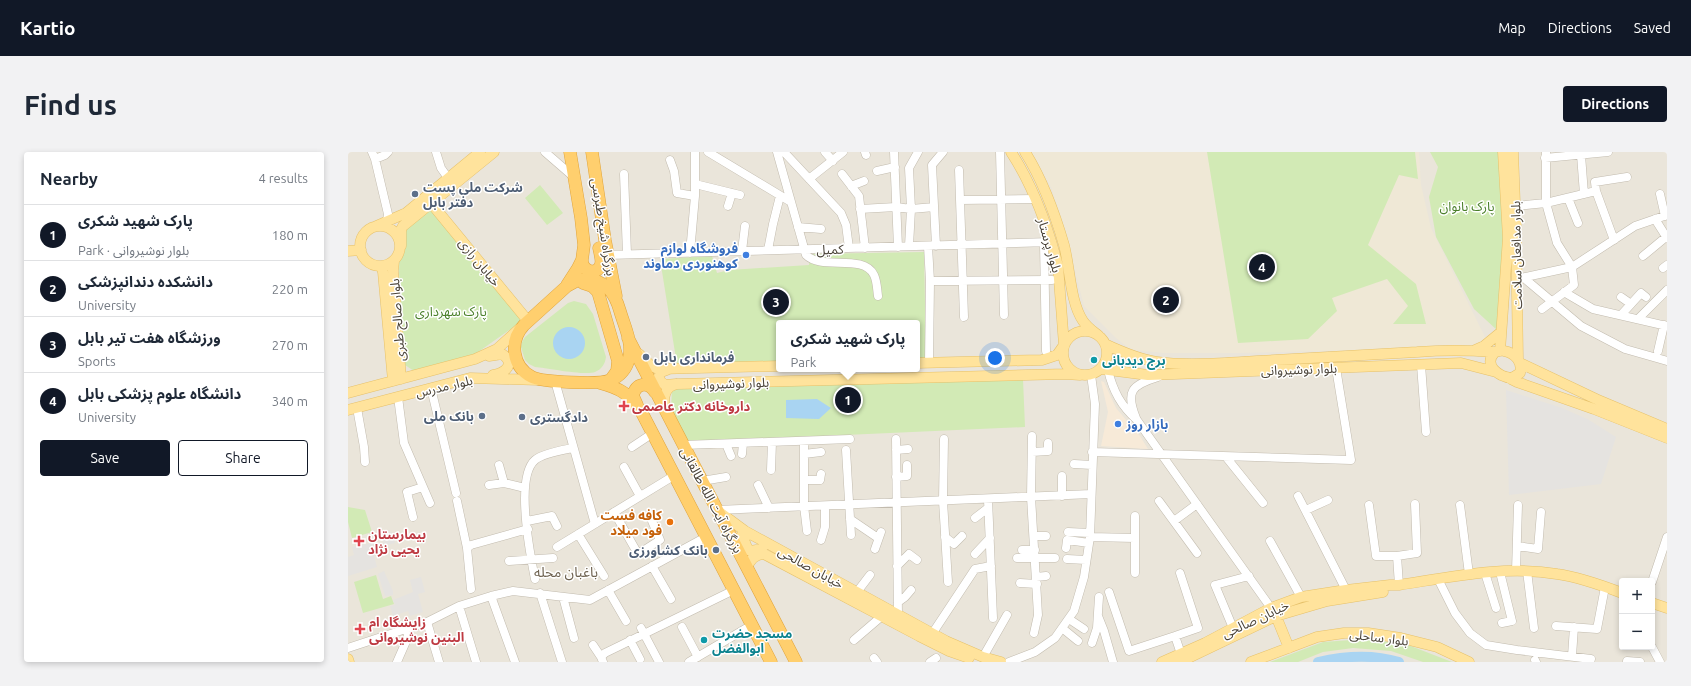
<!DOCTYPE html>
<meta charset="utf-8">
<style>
:root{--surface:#fff;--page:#f2f2f3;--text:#1f2937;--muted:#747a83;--line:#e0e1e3;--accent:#111827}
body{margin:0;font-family:Ubuntu,"Noto Sans Arabic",sans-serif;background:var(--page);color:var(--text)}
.controls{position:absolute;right:12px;bottom:12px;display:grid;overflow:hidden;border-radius:4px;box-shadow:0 2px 6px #0003}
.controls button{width:36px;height:36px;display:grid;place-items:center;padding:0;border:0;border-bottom:1px solid var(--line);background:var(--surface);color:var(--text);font:20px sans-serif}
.you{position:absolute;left:647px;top:206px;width:14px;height:14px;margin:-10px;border:3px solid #fff;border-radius:50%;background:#1a73e8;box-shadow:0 0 0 6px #1a73e833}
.badge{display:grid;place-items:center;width:26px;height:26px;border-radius:50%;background:var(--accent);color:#fff;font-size:13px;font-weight:700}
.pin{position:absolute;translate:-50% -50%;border:2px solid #fff;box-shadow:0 1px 4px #0006}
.popup{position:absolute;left:428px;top:168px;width:144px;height:52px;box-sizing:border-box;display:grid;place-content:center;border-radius:4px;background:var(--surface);filter:drop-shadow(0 1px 3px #0005);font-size:13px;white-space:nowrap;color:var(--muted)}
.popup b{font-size:15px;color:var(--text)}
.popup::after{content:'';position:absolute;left:50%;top:100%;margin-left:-8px;border:8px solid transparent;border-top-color:var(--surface)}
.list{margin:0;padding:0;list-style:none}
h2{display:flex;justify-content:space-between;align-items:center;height:52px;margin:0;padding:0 16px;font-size:17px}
h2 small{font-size:13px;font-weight:400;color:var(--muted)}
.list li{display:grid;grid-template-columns:26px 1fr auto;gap:12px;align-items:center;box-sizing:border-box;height:56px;padding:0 16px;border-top:1px solid var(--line)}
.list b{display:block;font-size:15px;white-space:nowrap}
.list p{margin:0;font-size:13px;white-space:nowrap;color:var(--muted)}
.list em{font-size:13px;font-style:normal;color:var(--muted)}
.actions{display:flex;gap:8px;padding:12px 16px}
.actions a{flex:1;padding:9px 0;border:1px solid var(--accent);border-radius:4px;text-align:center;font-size:14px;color:var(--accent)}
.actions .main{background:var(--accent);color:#fff}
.map{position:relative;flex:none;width:1319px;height:510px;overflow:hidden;border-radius:4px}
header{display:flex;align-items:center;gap:24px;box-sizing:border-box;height:56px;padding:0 20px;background:var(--accent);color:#fff}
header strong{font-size:19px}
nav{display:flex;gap:22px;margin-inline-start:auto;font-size:14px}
.intro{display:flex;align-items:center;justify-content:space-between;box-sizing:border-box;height:96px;padding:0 24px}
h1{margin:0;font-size:28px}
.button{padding:10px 18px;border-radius:4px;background:var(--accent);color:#fff;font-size:14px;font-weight:700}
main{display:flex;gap:24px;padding:0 24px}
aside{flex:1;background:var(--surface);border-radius:4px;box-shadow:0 2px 6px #0003}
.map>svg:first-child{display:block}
</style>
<header>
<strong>Kartio</strong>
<nav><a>Map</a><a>Directions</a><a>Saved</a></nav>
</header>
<div class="intro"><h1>Find us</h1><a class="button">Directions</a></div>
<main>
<aside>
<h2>Nearby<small>4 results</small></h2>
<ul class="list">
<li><span class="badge">1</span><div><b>پارک شهید شکری</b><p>Park · بلوار نوشیروانی</p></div><em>180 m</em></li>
<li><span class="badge">2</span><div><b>دانشکده دندانپزشکی</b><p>University</p></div><em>220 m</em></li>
<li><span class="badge">3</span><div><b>ورزشگاه هفت تیر بابل</b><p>Sports</p></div><em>270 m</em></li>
<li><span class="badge">4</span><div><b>دانشگاه علوم پزشکی بابل</b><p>University</p></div><em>340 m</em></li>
</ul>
<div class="actions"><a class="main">Save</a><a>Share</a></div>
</aside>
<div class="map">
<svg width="1319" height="510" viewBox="0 0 1319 510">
<rect width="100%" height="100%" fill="#f6f3ec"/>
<path fill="#eae5da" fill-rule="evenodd" d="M0 0H1319V510H0ZM431 171H569V217H431ZM1274 429H1304V495H1274Z"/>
<path fill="#f7ead8" d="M753 229 756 230 768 256 792 284 800 297 753 294 760 260Z"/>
<path fill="#efe8d6" d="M683 0H1071L1073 33 1083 76 1138 187 1125 196 891 201H817L783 198 768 186 736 154 715 72 703 35Z"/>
<path fill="#d2eab5" d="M859 0H1067L1070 27 1051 23 1020 93 1068 132 1078 172H1045L1060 154 1039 127 984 146 989 159 960 187 890 191Z
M1082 0H1153L1156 110 1149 178 1126 157 1088 85 1081 45 1090 15Z
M192 33 215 61 199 73 177 46Z
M82 54 174 169 123 205 69 221 57 213 51 121 52 83Z
M576 100 578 203 576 207H569V171H431V211L329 213 312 107 364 104 369 121 381 118 461 113 462 102Z
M226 149 238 152 245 162 258 205C257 212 254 217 247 220 238 224 199 216 187 215L181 212 177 208 173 195 174 190 177 185 220 151Z
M675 227 677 275 338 290 323 259 324 236Z
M0 355 17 358 24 380 4 386 0 370Z
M28 423 35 447 43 444 46 452 15 461 6 430Z
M1017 487 1060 493 1104 510H1075L1043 499 1005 496 975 500 950 510H922L975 490Z"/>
<path fill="#e5e3e0" d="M1158 238 1214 256 1241 268 1268 285 1253 332 1161 343Z
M44 380 47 391 36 394 33 383Z
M25 391V400L29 415 0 424V405L6 403 4 395Z
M36 419 45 439V443L37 444 30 422Z
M73 425 77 440 70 442 75 460 62 464 60 459 45 464 42 454 47 453 45 448 65 440 62 428Z"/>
<path fill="#a9d4f2" d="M205 191a16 16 0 1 1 32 0a16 16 0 1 1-32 0Z
M469 247 483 256 471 267 438 266V248Z"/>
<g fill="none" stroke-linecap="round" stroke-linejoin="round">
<path stroke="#a9d4f2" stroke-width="10" d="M970 510C996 504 1025 502 1051 510"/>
<defs>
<path id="minor" d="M24 0 27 7 40 62 39 69
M88 0 93 16 100 26
M197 0 227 26
M360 0 443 50
M429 0 458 103C474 119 515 101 526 123 529 129 529 137 530 144
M436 0 493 61 498 73 501 96
M477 0 485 9
M517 0 518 3
M546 0 550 95
M652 0 656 163
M1233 3 1236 42
M1197 6 1260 0
M27 7 37 3 40 0
M322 8 326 19 329 41 347 44
M611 18 616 165
M529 19 547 15
M276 22 279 102
M494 22 511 44 517 96
M461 27 495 0
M347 32 392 43
M503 34 516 29
M1248 39 1266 88
M1312 42 1317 64
M1220 46 1230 71
M612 48 687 47
M380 54 384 41
M1167 54 1198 51 1248 39 1247 30 1279 25
M512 57 548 55 563 57 586 55
M1307 67 1319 86
M450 75 473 77
M696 91 698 199
M561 94 563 57 561 16 570 0
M580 94 582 129 581 210
M588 94 584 13 595 0
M420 98 425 72 432 44
M394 99 397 74
M342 101 347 44V0
M260 103 703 90
M1295 104 1318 85
M1315 116 1319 113
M1173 126 1224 115 1287 74 1319 63
M1176 126 1233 174 1277 197 1319 209
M582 129 704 128
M1216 140 1245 157 1319 174
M1273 145 1283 152
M1194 157 1226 133 1224 115 1209 91 1198 51V0
M1273 163 1293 141 1298 145
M1290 167 1319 138
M1310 199 1316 173
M1073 213 1078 280
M760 218C765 239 773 254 789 268L923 456
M207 229 247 372
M83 236 108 341
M50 245 56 291 82 351
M9 256 16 295 17 310
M788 266C777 239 784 233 810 225
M684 284 683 345 690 463 686 481
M548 287 550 463
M596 287 595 349 600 430
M456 289V354L459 379
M378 292 383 304
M336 293 502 287
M284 295 305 281
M498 298 503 383
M548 298 560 297
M684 300 700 299V291
M744 300 1003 308 988 216
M394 302 395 291
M456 302 473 300
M878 305 915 351
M726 312 744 313
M151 313 156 331
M276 315 292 344
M423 318 424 290
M548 325 559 324V313
M456 328H472L473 322
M354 329 378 325
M141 333 156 331 177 336
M410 333 421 356
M714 344V324
M950 344 998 438
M640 347 645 466
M109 349 119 396
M811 349 849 401
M1021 353 1028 404H1049L1051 433
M1112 353 1121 422
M369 358 743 342
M958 358 980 348
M266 360 290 402 312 388 304 369
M65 365 59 340 75 335
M627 366 640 356
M502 367 530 386
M179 369 204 364 209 374
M826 369 849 352
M720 380 742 381
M230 382 256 424
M686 384H698
M597 385 606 392 614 384
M742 385 787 386
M473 388 477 375V354
M922 389 953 445
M1169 394 1190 397 1193 360
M209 395 327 323
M718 396 719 388 741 391
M527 397 533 380
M674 398H687
M627 402 642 386
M1049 404 1069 401 1067 352
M669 406H707
M719 407 738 408
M161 409 205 406
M304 414 323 447
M549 414 561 402 569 408
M1168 419 1170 353
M1179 419 1186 476
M1152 420 1164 469 1154 471
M787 421V364
M832 421 850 476 827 484 833 502
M1137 421 1148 456
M688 425 698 424
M187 427C182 402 167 325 187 308 195 301 215 298 225 296
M1090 427 1107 461 1122 481 1138 493 1169 498 1243 507
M1304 430 1319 385
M672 431 689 432
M123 437 119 396 123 393 180 377
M260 438 278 469
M509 440 522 423
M761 440 781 499 827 484
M192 441 214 510
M143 444 167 510
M215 445 226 486
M550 450 557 445 563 438
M111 454 128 510
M750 464 756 479 765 510
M721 467 736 477
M79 470 91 510
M1208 474 1249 477 1257 435
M334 475 350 505
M293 476 311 510
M714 476 730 489
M885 476 867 433 901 424
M584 482 627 417 643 414
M282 488 292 507
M506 488 534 464
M744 491 749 476 751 445
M245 493 253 505
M1304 495 1312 510
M0 496 79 470 111 454 143 444 165 439 242 448 358 385
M1224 504 1226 475
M635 505 659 463
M526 506 529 510
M1187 508 1188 510
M1279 509 1292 510
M49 510 60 485 59 477
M255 510 253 505 257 501 386 438
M341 510 404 473
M582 510 588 506
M661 510 687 500 707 486 726 459 736 425 742 385 747 252 743 223"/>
<path id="major" d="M677 0C694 27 707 62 716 93 722 115 722 150 735 169 739 175 745 179 751 184
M1165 0 1168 77 1170 207
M83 51 180 169
M12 94a20 20 0 1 1 40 0a20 20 0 1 1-40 0Z
M26 75 58 61 132 0
M53 94V78L55 74 146 0
M0 99 13 98
M46 109 45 119 53 227
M33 114 35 120 45 229
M715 201a22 22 0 1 1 44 0a22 22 0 1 1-44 0Z
M757 192C774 200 790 207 809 210 838 214 879 211 909 209 962 206 1016 203 1069 200 1094 198 1119 198 1145 200 1149 200 1152 198 1156 199 1167 201 1175 210 1172 221L1164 226C1151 225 1134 213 1147 200
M1127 198 1136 194 1153 180
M1152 199 1160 86 1155 0
M291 202 303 214 310 217 431 214
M141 204 154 202C168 211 158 221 145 223
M569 211 694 208 709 203 716 193 710 114C700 75 685 34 663 0
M1172 211 1248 247 1319 277
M321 217 313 220 311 224 312 229 317 233 328 232
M753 217 800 223 1113 211 1148 220
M1159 225 1169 230 1246 257 1319 286
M0 241 127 207 149 197 171 177
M317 257C315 246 316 234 329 232L718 222 732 223
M0 258 122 226 190 228
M370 359 397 379 598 489 635 505 653 510
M404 383 397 381 394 383 400 398 403 399 414 397
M399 416C402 407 407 402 416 402L571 484 601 499 621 506
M1304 451 1319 456
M928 464 941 496
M0 507 1 510
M814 510 857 491 923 456 953 445 998 438 1042 433H1051C1103 425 1157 413 1209 422 1231 425 1253 433 1274 441
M832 510 928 464 979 449 1035 440
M903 510 969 485 996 481H1020L1053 486 1089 495 1121 510"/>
<path id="highway" d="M244 0 257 88 268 144
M234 108C234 120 250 124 253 112 254 108 252 101 251 96
M237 127C258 128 267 141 272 159 276 173 285 191 281 206 279 216 272 225 262 228 252 233 194 230 184 225 164 215 161 189 176 173L219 134 228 129Z
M235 131 244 134 250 140 270 209 269 219 264 226
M219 133 230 116 234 108 236 93 233 66 222 0
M280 186 448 510
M252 231C274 237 279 241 293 259L423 510
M289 253 285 244C287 231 300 229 307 240"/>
</defs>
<use href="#minor" stroke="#c2bbae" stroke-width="9"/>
<use href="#major" stroke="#e6c16a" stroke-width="11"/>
<use href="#highway" stroke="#e0a43c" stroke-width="13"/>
<use href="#minor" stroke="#fff" stroke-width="8"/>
<use href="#major" stroke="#ffe39c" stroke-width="10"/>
<use href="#highway" stroke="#ffcf6e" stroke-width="12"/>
</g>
<g fill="#5c6f8a" stroke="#fff" stroke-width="1.5">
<circle cx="67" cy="42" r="4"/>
<circle cx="298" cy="205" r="4"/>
<circle cx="134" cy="264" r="4"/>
<circle cx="174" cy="265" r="4"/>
<circle cx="368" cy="398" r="4"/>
</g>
<g fill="#3f7fe0" stroke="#fff" stroke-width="1.5">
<circle cx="398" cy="103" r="4"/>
<circle cx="770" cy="272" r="4"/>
</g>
<g fill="#0f9aa8" stroke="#fff" stroke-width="1.5">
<circle cx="746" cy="208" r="4"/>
<circle cx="356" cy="488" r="4"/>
</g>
<g fill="#e0444e" stroke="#fff" stroke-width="1.5">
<path d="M274 248h4v4h4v4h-4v4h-4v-4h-4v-4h4z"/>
<path d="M9 383h4v4h4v4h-4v4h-4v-4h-4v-4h4z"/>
<path d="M10 471h4v4h4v4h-4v4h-4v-4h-4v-4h4z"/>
</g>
<circle fill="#e8710a" stroke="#fff" stroke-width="1.5" cx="322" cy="370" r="4"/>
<g text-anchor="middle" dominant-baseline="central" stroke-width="3" stroke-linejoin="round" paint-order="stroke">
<g font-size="13" font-weight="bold" fill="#4e5e75" stroke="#fff" text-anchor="start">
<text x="75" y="35">شرکت ملی پست<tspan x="75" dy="15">دفتر بابل</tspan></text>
<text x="306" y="205">فرمانداری بابل</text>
<text x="126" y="264" text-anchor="end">بانک ملی</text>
<text x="182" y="265">دادگستری</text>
<text x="360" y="398" text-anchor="end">بانک کشاورزی</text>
</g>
<g font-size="13" fill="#4a7f2a" stroke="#fff">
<text x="1119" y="54">پارک بانوان</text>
<text x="103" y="159">پارک شهرداری</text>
</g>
<g font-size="13" fill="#4b4439" stroke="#fff">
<text transform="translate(256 75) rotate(81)">بزرگراه شیخ طبرسی</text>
<text transform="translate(702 93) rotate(74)">بلوار پرستار</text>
<text transform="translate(482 97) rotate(-2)">کمیل</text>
<text transform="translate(1168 103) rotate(-91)">بلوار مدافعان سلامت</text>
<text transform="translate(132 110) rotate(51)">خیابان رازی</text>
<text transform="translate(49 168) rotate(-94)">بلوار صالح طبری</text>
<text transform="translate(951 217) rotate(-2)">بلوار نوشیروانی</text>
<text transform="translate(383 231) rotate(-2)">بلوار نوشیروانی</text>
<text transform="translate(96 234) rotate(-13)">بلوار مدرس</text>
<text transform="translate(364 348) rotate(62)">بزرگراه آیت الله طالقانی</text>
<text transform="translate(463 415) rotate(29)">خیابان صالحی</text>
<text transform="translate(907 467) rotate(-25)">خيابان صالحی</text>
<text transform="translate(1031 485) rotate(7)">بلوار ساحلی</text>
</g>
<g font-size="13" font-weight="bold" fill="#366cbe" stroke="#fff" text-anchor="end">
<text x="390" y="96">فروشگاه لوازم<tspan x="390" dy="15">کوهنوردی دماوند</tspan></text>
<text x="778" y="272" text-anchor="start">بازار روز</text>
</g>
<g font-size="13" font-weight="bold" fill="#0d838f" stroke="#fff" text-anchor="start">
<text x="754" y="208">برج دیدبانی</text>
<text x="364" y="481">مسجد حضرت<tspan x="364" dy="15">ابوالفضل</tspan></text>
</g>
<g font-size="13" font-weight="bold" fill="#be3a42" stroke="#fff" text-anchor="start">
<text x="284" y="254">داروخانه دکتر عاصمی</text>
<text x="20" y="382">بیمارستان<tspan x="20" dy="15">یحیی نژاد</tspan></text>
<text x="21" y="470">زایشگاه ام<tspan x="21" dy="15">البنین نوشیروانی</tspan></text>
</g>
<g font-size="13" font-weight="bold" fill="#c56008" stroke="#fff" text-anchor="end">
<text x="314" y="363">کافه فست<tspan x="314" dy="15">فود میلاد</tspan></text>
</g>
<g font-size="14" fill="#6e6250" stroke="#fff">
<text x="218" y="420">باغبان محله</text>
</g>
</g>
</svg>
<div class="controls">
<button>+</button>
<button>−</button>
</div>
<div class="you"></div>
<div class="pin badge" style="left:500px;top:248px">1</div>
<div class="popup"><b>پارک شهید شکری</b>Park</div>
<div class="pin badge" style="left:818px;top:148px">2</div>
<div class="pin badge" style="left:428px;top:150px">3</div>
<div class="pin badge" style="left:914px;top:115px">4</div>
</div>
</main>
